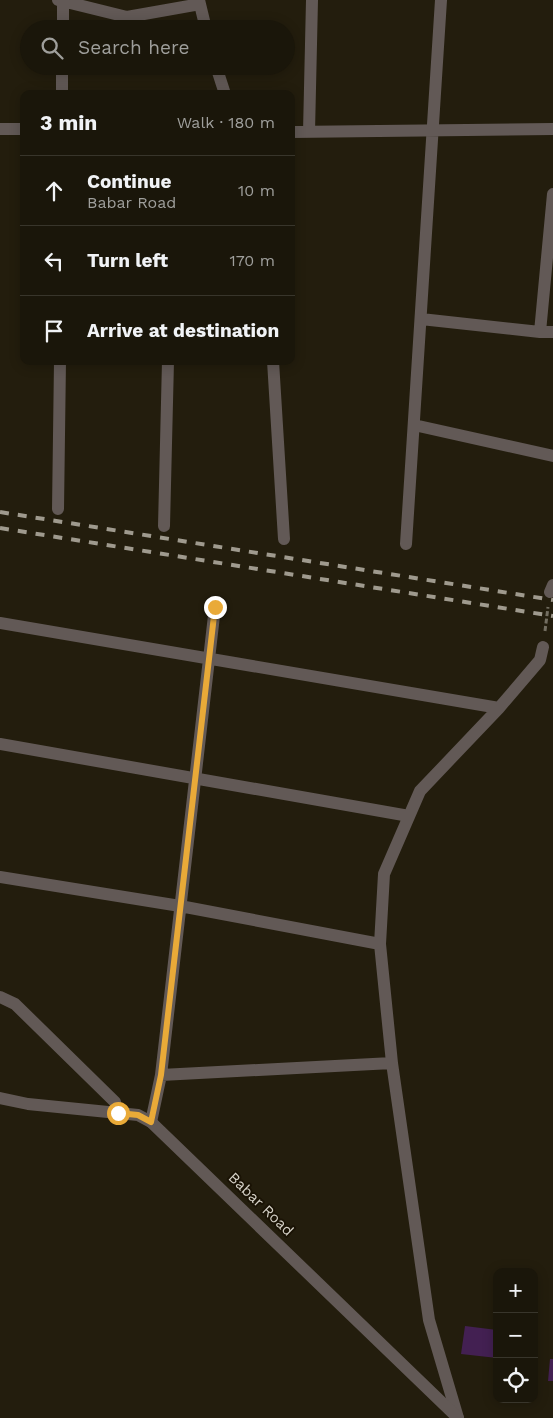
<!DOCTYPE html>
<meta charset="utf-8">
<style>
:root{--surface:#1a160a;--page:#272318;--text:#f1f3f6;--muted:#9f9f9c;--line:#38352b}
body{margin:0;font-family:"Work Sans",sans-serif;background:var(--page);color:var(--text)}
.controls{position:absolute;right:15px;bottom:15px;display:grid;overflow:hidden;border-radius:10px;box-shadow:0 2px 12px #0003}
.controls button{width:45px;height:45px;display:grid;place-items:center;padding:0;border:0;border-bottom:1px solid var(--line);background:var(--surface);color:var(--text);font:25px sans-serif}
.stop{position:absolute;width:15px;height:15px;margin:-11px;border:4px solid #e9aa38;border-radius:50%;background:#fff}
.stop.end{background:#e9aa38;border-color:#fff;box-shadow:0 1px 5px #0008}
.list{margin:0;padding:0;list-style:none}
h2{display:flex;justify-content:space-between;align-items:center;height:65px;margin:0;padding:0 20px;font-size:21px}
h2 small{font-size:16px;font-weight:400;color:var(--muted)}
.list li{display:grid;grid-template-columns:32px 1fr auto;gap:15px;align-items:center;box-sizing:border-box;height:70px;padding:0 20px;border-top:1px solid var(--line)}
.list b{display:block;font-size:19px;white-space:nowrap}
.list p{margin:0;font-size:16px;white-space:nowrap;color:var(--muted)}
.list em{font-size:16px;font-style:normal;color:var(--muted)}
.icon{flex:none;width:28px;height:28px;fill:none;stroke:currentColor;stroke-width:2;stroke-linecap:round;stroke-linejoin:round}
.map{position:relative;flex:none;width:553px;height:1418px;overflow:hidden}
.search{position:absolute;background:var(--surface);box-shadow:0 2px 12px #0003;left:20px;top:20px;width:275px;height:55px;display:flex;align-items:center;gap:12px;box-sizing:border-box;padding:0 18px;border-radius:28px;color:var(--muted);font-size:19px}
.panel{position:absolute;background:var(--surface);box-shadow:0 2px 12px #0003;left:20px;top:90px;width:275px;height:275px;border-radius:10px}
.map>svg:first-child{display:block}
</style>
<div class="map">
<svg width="553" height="1418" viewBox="0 0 553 1418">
<rect width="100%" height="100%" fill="#231d0d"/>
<path fill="#432052" d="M465 1326 497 1330V1358L461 1354Z
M550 1359H553V1381H548Z"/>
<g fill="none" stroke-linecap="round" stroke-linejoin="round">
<path stroke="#736e61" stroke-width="3" stroke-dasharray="5 2.5" stroke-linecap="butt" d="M545 631 548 607"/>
<path stroke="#625956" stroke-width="12" d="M58 0 127 17 200 4
M199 0 206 29
M63 29V1
M216 66 225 94
M62 94V66
M0 129H24
M291 132 553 129
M309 132 312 0
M553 194 540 332H553
M421 319 540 332
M273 361 284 539
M414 425 553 456
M58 509 60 361
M164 526 168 361
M406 544 441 0
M550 592 553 585
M0 623 499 708
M0 744 409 816
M0 877 180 906 380 944
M0 997 15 1004 115 1102 118 1113
M161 1075 392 1063
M151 1122 161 1075 215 607
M458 1418 429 1320 392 1063 380 944 384 874 420 791 499 708 540 660 543 647"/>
<path stroke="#625956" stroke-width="12" d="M0 1098 28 1104 138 1115 151 1122 458 1418"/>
<path stroke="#9f9a8e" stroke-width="4" stroke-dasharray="9 9" stroke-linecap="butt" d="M0 512 553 600
M0 528 553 616"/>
</g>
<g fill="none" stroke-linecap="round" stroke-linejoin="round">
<path stroke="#e9aa38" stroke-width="6" d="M118 1113 138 1115 151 1122 161 1075 215 607"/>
</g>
<g text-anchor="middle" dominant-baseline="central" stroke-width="4" stroke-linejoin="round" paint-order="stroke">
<g font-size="15" fill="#d6d2c8" stroke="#1a1305">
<text transform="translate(261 1204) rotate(44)">Babar Road</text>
</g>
</g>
</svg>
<div class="controls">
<button>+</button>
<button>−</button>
<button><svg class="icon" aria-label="locate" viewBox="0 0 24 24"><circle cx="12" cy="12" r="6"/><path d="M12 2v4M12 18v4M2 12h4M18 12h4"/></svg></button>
</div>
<div class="stop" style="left:118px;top:1113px"></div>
<div class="stop end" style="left:215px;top:607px"></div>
<div class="search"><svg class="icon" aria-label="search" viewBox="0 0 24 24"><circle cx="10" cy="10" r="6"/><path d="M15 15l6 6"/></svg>Search here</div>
<section class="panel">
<h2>3 min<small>Walk · 180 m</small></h2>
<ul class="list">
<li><svg class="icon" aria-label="ahead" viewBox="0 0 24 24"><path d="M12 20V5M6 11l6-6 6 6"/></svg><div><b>Continue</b><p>Babar Road</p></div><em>10 m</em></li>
<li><svg class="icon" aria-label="left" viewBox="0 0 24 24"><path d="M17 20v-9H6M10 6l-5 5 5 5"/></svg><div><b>Turn left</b></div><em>170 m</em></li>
<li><svg class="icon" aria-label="arrive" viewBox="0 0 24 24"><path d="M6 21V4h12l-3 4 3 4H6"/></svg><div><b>Arrive at destination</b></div></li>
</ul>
</section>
</div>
